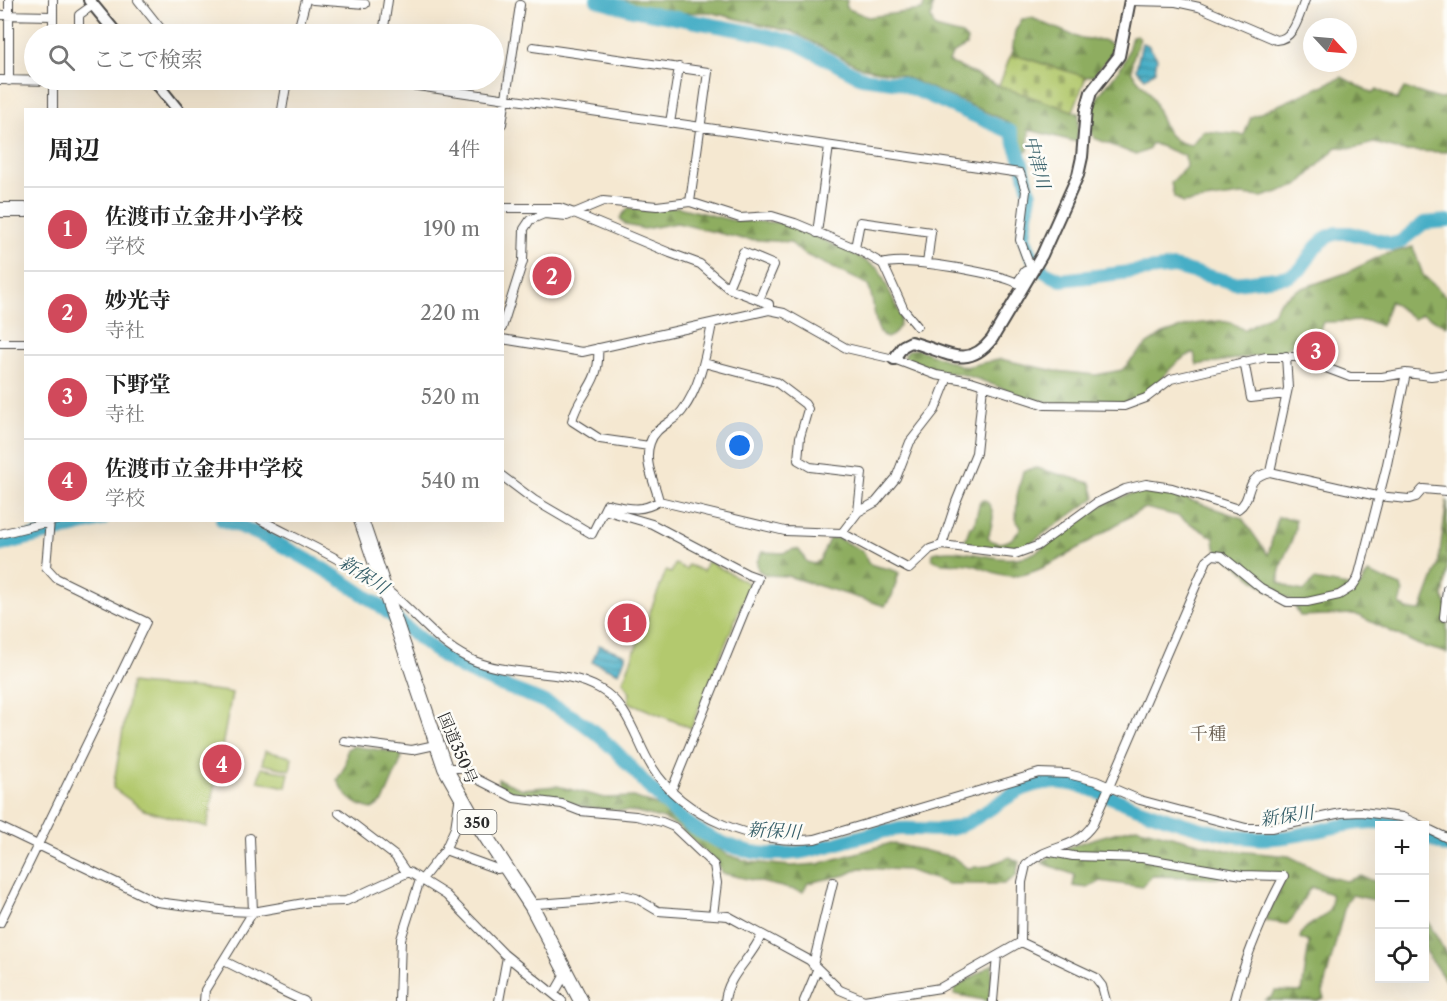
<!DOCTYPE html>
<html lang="ja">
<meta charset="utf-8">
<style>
:root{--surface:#fff;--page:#f2f2f2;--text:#222;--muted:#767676;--line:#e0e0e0;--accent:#d1495b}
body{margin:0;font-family:"Libre Caslon Text","Noto Serif JP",serif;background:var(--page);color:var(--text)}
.controls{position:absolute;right:18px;bottom:18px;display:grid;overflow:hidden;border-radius:0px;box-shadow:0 6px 24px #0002}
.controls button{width:54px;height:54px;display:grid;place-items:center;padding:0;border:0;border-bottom:2px solid var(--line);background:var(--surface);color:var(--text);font:30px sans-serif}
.compass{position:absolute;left:1303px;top:18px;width:54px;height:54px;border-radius:50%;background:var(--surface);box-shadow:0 6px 24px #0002;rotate:116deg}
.you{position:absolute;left:740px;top:446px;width:21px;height:21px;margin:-15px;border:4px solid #fff;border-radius:50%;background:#1a73e8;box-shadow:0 0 0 9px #1a73e833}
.badge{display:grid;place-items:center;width:39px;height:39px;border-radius:50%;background:var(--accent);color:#fff;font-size:20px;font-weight:700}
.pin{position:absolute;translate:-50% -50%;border:3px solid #fff;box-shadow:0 2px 6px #0006}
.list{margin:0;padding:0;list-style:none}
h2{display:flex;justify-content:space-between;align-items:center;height:78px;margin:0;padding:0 24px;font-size:26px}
h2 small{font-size:20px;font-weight:400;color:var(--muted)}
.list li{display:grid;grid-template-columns:39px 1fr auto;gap:18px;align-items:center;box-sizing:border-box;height:84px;padding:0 24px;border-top:2px solid var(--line)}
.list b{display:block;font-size:22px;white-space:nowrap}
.list p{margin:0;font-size:20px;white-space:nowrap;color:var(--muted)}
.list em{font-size:20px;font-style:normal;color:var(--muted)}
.icon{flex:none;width:33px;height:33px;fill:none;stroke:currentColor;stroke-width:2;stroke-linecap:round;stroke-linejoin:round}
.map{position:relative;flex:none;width:1447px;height:1001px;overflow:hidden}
.search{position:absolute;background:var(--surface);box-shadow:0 6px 24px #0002;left:24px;top:24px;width:480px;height:66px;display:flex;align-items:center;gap:15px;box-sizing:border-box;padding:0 21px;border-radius:33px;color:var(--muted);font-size:22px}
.panel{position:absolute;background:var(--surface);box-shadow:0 6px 24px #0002;left:24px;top:108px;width:480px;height:414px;border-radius:0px}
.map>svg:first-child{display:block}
</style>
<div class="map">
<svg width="1447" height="1001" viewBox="0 0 1447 1001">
<defs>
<pattern id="forest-firs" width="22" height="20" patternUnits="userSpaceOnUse" patternTransform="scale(1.5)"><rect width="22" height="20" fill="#8ead61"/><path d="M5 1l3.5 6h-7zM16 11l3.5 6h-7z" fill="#748d50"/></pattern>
<pattern id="cemetery-stones" width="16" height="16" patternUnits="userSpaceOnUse" patternTransform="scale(1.5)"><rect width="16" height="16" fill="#b3c96e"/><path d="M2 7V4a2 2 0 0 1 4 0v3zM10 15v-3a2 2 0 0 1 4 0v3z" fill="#92a35b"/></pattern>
<pattern id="water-rules" width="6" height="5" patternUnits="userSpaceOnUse" patternTransform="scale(1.5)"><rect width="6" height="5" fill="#47aec6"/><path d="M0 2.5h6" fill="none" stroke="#3b8ea1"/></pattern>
</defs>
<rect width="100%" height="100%" fill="#fdfcf7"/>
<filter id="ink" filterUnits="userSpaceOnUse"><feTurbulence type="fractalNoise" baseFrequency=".0167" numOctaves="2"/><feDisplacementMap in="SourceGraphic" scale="12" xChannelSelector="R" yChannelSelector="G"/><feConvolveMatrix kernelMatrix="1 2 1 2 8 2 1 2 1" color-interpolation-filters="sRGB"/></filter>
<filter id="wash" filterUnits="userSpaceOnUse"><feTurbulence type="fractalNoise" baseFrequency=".008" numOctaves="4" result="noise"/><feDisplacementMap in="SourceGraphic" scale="24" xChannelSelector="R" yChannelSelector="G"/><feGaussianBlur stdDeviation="1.35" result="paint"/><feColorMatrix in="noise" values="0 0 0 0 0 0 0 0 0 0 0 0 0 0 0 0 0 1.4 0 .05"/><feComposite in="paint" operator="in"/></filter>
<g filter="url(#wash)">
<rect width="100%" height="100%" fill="#f5e8d1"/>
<path fill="#b3c96e" stroke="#6f7a4c" stroke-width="1.5" d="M707 561 750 584 691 728 628 702 630 693 623 681 666 571 671 573 675 564 686 569 688 565 703 571Z
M131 683C165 688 199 687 232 693L207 827 144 810 113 788Z
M265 751 292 757 290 770 262 764Z
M261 768 289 773 286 787 258 781Z"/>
<path fill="url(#forest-firs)" stroke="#5c6c46" stroke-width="1.5" d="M606 0H847L846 8 868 17 922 10 926 0H933L931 18 935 28 962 35 967 40 966 46 952 54 949 62 999 86 1079 113 1077 142 1029 130 1028 151 1022 152 1015 128 1002 119 898 74 862 68 793 32 709 12 677 13 628 7Z
M1032 18 1079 38 1103 40 1115 46V50L1093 76 1086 77 1012 54 1015 31 1022 19Z
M1137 35 1140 38 1132 61V72C1137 80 1145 86 1150 94 1164 116 1160 141 1191 145L1203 131 1244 135 1251 117 1342 77 1372 93 1377 89 1397 100 1404 88 1439 99 1447 98V152L1404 151 1374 143 1354 148 1337 147 1297 186 1262 197 1241 195 1183 203 1174 197 1171 183 1186 167 1185 156 1152 143 1148 150 1136 155 1094 138C1079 108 1105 90 1121 67 1127 59 1129 46 1132 36Z
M678 207 731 220 786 223 856 255 879 269 901 316 899 327 893 335 887 338C871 332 877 300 867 284L802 253 790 242 743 239 677 223 644 229 626 225 620 218 628 208 645 210Z
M1413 247 1423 275 1447 297V326L1422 314 1414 319 1390 301 1381 326 1369 321 1323 322 1316 340 1302 338 1282 352 1197 365 1194 353C1169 361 1161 387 1138 398 1115 408 1067 406 1042 401 1014 396 988 380 960 374 945 372 912 370 904 356L909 350 917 349 965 367 1000 359 1055 371 1096 375 1122 370 1147 344 1163 334 1193 324 1220 321 1232 323 1244 330 1273 313 1280 301 1297 290 1346 273 1383 255Z
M1036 468 1091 483 1095 498 1026 546 1003 550 964 543 970 527 974 526 980 501 985 500C998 512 992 523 988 538 1002 549 1016 539 1021 526L1016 521 1017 496 1023 471Z
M1151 489 1175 495 1242 518 1268 555 1278 517 1295 519C1298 541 1277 559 1279 582L1293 589 1304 591 1314 580 1359 588 1368 573 1401 586 1403 593 1400 604 1408 610 1421 611 1438 566 1447 500V572L1443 597 1447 606V653L1419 645 1355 614 1300 616 1290 599 1269 591 1215 548 1214 538 1178 516 1145 508C1111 524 1048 575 1013 576 998 577 982 566 968 564 956 562 942 566 932 559L933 553C966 544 1002 569 1034 553 1044 548 1054 538 1063 531 1090 510 1117 495 1151 489Z
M837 538 863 551 868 563C879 569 888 566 899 573L892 596 885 606 787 576 766 575 758 570 757 562 762 552 783 553 794 549 799 550 807 562 814 564 820 560 829 539Z
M353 746 400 753 402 758 383 802 372 809C353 805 346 797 337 780L345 766 347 749Z
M498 779 522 789 557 786 605 798 634 797 658 806 728 855 750 862 791 866 818 864 891 843 953 857 967 868 987 866 1010 857 1019 862 1016 876 1004 884H949L907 870 860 868 846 875 808 883 803 892 722 873 717 863 677 826 664 819 637 812 583 807 563 800 522 796 498 786Z
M1136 827 1226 850 1289 856 1331 877 1346 881 1361 876 1379 883V901L1352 895 1346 902 1323 991 1324 998 1317 1001 1264 1000 1272 997 1275 991 1302 992 1309 942 1300 938C1304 918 1336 923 1331 894L1311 887C1301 899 1299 914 1287 924L1265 921 1287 875 1233 873 1217 878 1152 876 1142 887 1100 881 1088 888 1073 886 1075 875 1042 863C1056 846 1114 834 1136 827Z
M1424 915 1447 955V983L1425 951Z
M993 964 989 1001 954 994 955 988Z"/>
<path fill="url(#cemetery-stones)" stroke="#6f7a4c" stroke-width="1.5" d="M1011 54 1086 77 1073 111 999 86Z"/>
<path fill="url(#water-rules)" stroke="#396c78" stroke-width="1.5" d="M1142 43 1148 45 1157 58 1155 71 1145 78 1136 69Z
M599 645 626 655 619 673 592 662Z"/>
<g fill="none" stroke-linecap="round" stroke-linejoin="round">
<path stroke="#47aec6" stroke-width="14" d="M597 0 633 10 761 34 796 43 862 78 900 83 1011 132 1023 166 1030 194 1024 237 1032 256 1043 271 1061 280 1174 267 1235 283 1268 279 1290 276 1300 270 1316 247 1327 237 1337 233H1350L1392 244 1400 242 1424 223 1447 221
M222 520C267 534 328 570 367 597 398 618 424 646 456 665 496 688 543 695 581 722 642 764 665 830 744 850 802 865 844 835 898 829 921 827 941 834 963 825 991 812 1013 787 1044 783 1079 779 1107 797 1138 808 1173 821 1215 835 1252 838 1304 843 1350 812 1401 826
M0 545 102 520
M1424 836 1447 847"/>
</g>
</g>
<g filter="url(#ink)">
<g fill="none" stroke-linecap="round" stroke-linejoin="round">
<defs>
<path id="street" d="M138 0 165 34
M313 0 365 4
M1130 1 1176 2 1199 7 1276 40C1295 39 1299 15 1305 0
M0 15 53 16
M53 34V0
M79 34V15L93 5
M297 34 306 0
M383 34 388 0
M533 47 708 72 690 202
M0 80 54 81
M376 80 1020 173 1026 191 1020 240 1032 272 1025 271 1017 283C999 273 900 256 883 264
M9 81V0
M53 110V80
M282 110 287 80
M670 123 679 67
M502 124 520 5
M502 208H560L574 213 670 253 700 264 728 288 769 304V310
M817 233 829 146
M855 248 860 222 931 232 927 264
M728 288 743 252 774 265 759 300
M502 328 523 261 524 229 530 220 544 214 567 216 603 201 657 206 690 202 740 218 772 216 795 223 855 248 883 264 904 310 917 326
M502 339 582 352 769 310 784 313 846 348 894 359 936 375 971 381 1045 405 1124 406 1146 398 1171 379 1266 357H1297L1350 377H1382L1406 373 1431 376 1447 374
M0 343H26
M598 348C601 386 578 393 572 421L600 439 649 446
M1244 361 1251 398 1286 394
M704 363 776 382 805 404 808 409 800 437 798 460 810 467 862 473 858 512
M1270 472 1377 496 1409 499 1416 497 1423 489 1447 491
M502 476 534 500 592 534 607 504C627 508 641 513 659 501L785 531 842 533 858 512 876 502 896 478 910 442 935 410 948 377
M659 501C655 482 643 463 650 443 655 426 673 423 682 411 701 386 706 353 712 324
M604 510 652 524 747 574 758 578 672 789
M261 520C299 540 350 563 384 588 414 610 435 642 468 658 510 679 560 666 600 689 630 706 635 740 652 767 683 818 758 846 815 839L1039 773 1068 774 1096 781 1140 800 1246 828H1271L1341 813 1362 812 1402 817 1422 826
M842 533 909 569 930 549 942 545 956 502 976 453 983 386
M0 534 57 520
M942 545 1015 554 1037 546 1096 503 1125 489 1146 484 1172 488 1238 509C1255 497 1241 479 1270 472L1288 388 1286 356
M1444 617 1447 589
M344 741 412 750 435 745
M445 768H464L475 778 514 798 562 804 580 811 636 816 662 822 674 827 714 865 717 883 713 915
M339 813 395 856 406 872
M0 827 157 902 228 911 253 912 310 902 346 901 409 872 446 895 504 954 562 1001
M1424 827 1447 838
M445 850 497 869 506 867
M1051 852 1073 856 1142 858 1242 875 1284 876C1263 916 1245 957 1234 1001
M532 907 537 904 591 900 623 895 636 898 658 911 728 916 809 960 840 990 864 1000 940 988 1021 942
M0 923 146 622 56 578 46 567 50 520
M1021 942 1022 882 1026 865C1048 844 1075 851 1093 824L1207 560 1213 555 1222 556 1261 588 1287 602H1307L1339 595 1352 587 1358 578 1386 469 1406 373
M1021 942 1095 977 1102 986 1106 1001
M224 961C252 974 276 990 304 1001
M813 965 833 882
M555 992 563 978
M204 1001 205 990 253 912 250 838
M399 1001 401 939 419 883 445 850 455 828 460 795
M499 1001 507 957
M725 1001C727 976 751 959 761 936
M804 1001 817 970
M993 1001 997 956"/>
<path id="secondary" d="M89 0 117 34
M154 80 178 110
M894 359 903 346 911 342C944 350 966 372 992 339L1042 255 1078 175 1082 157 1086 110 1091 92 1119 56 1130 0"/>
<path id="highway" d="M0 210H26
M361 520 445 768 471 814 532 907 581 1001"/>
</defs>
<use href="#street" stroke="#494744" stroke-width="10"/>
<use href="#secondary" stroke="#494744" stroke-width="14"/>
<use href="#highway" stroke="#494744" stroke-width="16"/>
<use href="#street" stroke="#fff" stroke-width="8"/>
<use href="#secondary" stroke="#fff" stroke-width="10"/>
<use href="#highway" stroke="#fff" stroke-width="14"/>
</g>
</g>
<g text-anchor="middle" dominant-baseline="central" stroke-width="5" stroke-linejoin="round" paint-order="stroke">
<rect fill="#fdfcf7" stroke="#6a6a68" stroke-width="1.5" x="457.5" y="810" width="39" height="24" rx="4.5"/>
<g font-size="15" font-weight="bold" fill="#2b2b2b">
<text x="477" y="822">350</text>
</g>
<g font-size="16" fill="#2b2b2b" stroke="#fdfcf7">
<text transform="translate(458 748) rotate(67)">国道350号</text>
</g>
<g font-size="18" font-style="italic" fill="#365f69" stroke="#fdfcf7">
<text transform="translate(1037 162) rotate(75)">中津川</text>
<text transform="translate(364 575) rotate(33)">新保川</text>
<text transform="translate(1287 816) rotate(-8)">新保川</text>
<text transform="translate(774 831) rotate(3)">新保川</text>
</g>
<g font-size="18" fill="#62574a" stroke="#fdfcf7">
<text x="1208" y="734">千種</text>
</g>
</g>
</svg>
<div class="controls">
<button>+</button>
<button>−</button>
<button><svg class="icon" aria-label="locate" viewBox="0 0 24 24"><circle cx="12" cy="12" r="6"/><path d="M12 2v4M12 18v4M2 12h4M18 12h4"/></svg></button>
</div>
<svg class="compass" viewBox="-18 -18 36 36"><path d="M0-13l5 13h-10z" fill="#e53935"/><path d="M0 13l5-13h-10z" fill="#767676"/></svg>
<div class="you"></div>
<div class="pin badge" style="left:627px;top:623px">1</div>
<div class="pin badge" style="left:552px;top:276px">2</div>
<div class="pin badge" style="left:1316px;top:351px">3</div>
<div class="pin badge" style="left:222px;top:764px">4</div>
<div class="search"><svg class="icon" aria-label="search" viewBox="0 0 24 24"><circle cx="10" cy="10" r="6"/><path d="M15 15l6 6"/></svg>ここで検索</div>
<section class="panel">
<h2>周辺<small>4件</small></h2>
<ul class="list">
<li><span class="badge">1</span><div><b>佐渡市立金井小学校</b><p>学校</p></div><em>190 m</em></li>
<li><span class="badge">2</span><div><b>妙光寺</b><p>寺社</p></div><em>220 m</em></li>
<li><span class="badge">3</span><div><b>下野堂</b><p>寺社</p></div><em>520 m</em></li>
<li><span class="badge">4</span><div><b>佐渡市立金井中学校</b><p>学校</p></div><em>540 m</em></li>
</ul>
</section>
</div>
